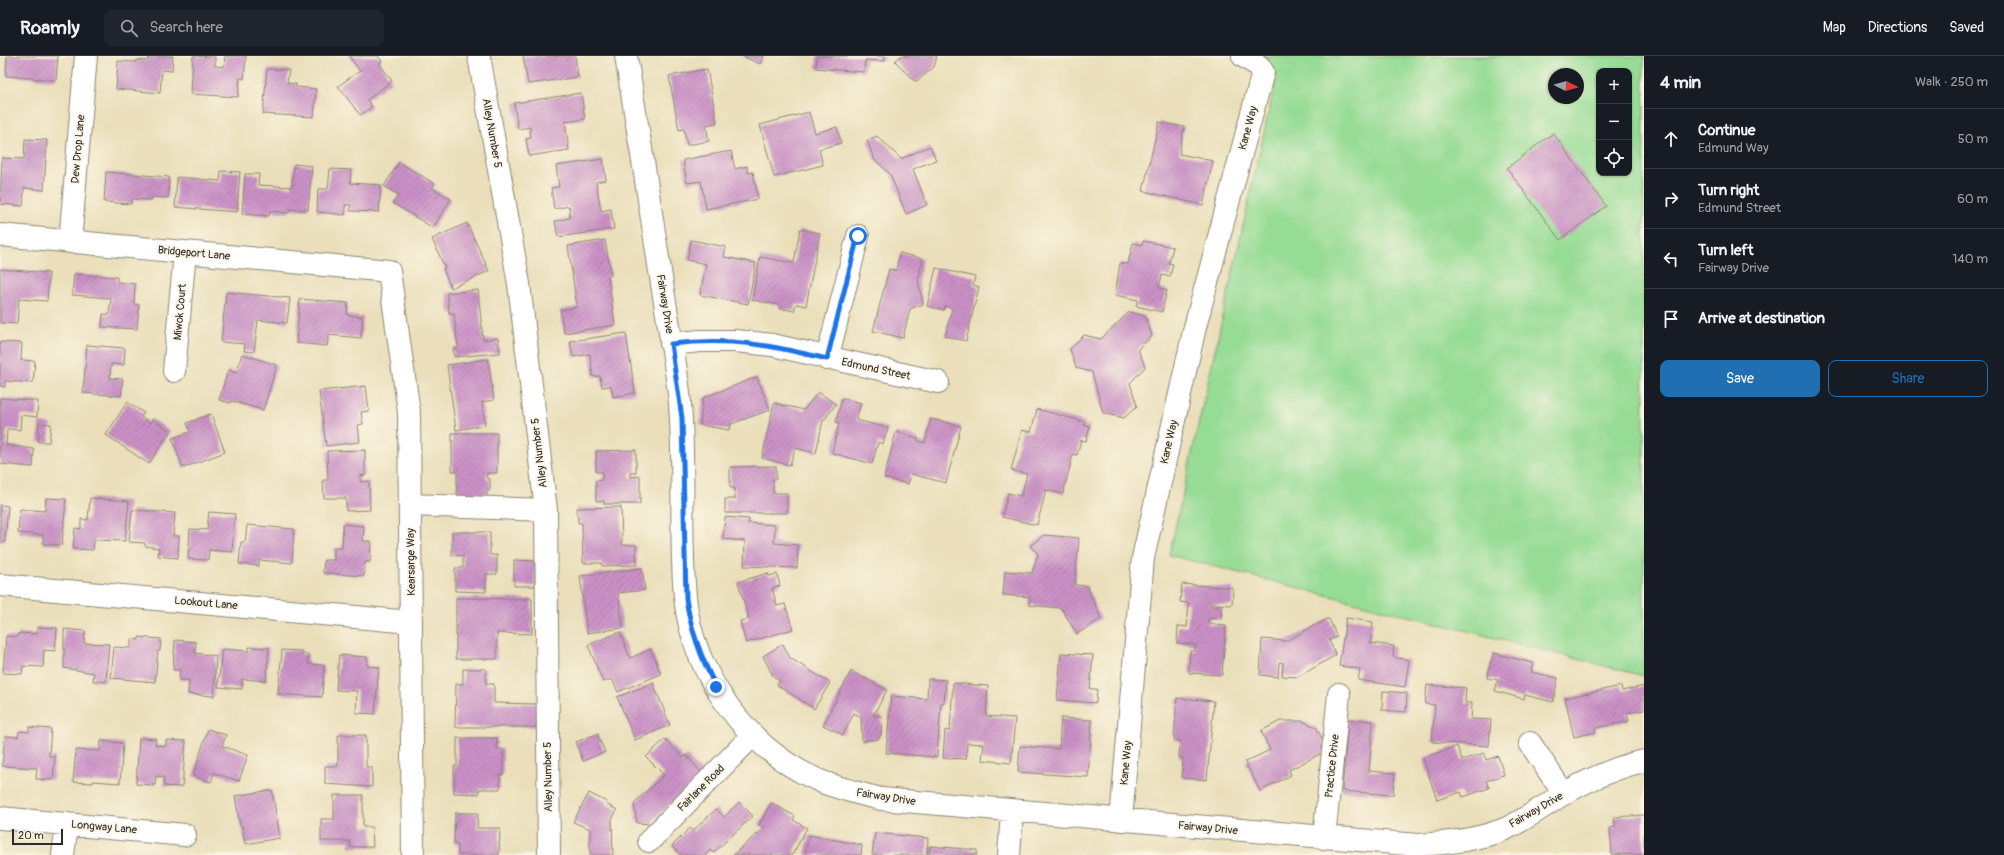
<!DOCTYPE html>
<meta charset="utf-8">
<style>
:root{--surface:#171b24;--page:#20242c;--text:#f1f3f6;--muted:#9ea1a6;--line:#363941;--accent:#1f6fb2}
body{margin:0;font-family:Pangolin,sans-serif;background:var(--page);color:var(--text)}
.controls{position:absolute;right:12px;top:12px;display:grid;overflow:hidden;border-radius:8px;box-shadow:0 1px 3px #0004}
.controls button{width:36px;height:36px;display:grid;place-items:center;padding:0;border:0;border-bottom:1px solid var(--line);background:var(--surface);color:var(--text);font:20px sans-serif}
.compass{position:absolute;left:1548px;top:12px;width:36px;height:36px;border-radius:50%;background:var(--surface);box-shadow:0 1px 3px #0004;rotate:95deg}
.scale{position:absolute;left:12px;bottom:10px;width:51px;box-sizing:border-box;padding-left:4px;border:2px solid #2b2b2b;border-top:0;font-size:11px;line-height:14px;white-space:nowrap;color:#2b2b2b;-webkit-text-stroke:3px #fcf5e5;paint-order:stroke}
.stop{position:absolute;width:12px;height:12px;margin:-9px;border:3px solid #1a73e8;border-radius:50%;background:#fff}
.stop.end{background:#1a73e8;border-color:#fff;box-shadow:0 1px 4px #0008}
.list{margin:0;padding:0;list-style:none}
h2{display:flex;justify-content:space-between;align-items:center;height:52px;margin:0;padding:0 16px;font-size:17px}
h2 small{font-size:13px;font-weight:400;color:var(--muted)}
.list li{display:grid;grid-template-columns:26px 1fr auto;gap:12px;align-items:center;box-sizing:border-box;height:60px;padding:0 16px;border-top:1px solid var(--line)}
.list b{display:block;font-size:15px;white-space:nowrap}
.list p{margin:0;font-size:13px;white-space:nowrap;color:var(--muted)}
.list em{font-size:13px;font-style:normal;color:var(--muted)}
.actions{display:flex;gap:8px;padding:12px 16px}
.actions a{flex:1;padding:9px 0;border:1px solid var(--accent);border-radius:8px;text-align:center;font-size:14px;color:var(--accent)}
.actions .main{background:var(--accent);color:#fff}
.icon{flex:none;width:22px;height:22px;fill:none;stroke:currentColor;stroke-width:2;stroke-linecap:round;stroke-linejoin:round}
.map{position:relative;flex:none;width:1644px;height:799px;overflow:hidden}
header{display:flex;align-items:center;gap:24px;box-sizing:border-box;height:56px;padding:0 20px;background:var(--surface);border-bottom:1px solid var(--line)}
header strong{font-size:19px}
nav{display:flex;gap:22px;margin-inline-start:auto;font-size:14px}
.search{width:280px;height:36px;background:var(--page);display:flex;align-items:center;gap:10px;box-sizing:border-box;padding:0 14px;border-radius:8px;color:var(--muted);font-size:15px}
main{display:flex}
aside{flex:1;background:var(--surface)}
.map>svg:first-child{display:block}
</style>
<header>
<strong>Roamly</strong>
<div class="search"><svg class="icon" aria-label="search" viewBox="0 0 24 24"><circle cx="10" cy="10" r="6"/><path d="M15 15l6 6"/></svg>Search here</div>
<nav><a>Map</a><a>Directions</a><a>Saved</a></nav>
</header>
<main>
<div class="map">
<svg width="1644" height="799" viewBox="0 0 1644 799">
<defs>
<pattern id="building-hatch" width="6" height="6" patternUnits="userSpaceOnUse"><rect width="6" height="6" fill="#cb91c7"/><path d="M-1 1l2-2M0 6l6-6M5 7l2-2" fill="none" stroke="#a577a2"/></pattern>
</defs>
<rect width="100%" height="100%" fill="#fcf5e5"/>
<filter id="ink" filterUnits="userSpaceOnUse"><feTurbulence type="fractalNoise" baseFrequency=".025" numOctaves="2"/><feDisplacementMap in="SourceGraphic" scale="8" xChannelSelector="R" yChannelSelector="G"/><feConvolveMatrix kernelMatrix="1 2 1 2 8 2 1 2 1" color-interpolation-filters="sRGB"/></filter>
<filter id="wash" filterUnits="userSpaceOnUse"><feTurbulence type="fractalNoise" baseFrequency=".012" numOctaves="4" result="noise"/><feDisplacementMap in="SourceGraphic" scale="16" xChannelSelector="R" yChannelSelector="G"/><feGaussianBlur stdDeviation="0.9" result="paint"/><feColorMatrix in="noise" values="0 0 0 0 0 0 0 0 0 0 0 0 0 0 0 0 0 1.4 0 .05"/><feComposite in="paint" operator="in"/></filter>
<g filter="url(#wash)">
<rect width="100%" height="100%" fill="#eadfba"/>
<path fill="#97dc95" stroke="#618460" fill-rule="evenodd" d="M1261 0H1644V620L1169 499 1277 19ZM1599 15H1629V117H1599ZM1554 18H1578V42H1554Z"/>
<g id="blocks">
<path fill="url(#building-hatch)" d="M7 0H58L56 24 6 20Z
M149 0H173L172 15 162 14 160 37 116 33 118 5 136 6 137 4 148 5Z
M193 0 215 1V10L224 11 225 0H246L244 23 240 22 238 41 191 38Z
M349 0H378L382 5 379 7 392 25 367 44 372 51 360 59 338 30 360 15Z
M523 0H575L578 21 528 28Z
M742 0H764L760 8Z
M817 0H885V5L865 4 864 16 816 12Z
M901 0H937L934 11 917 25 913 24 895 5Z
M267 13 289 14 287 27 296 28V31L316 33 314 61 263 58Z
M707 13 717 67 706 69 709 85 687 89 684 73 679 74 669 20Z
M581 37 585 63 565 66 569 94 529 100 526 83 531 82 530 71 518 73 514 47Z
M809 56 815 77 837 71 841 87 819 93 823 109 774 121 760 69Z
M1159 66 1184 71 1179 98 1213 105 1203 149 1143 135Z
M1553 77 1606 150 1560 184 1507 112Z
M877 80 901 103 930 90 936 104 913 113 927 149 906 158 890 118 874 103 867 84Z
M25 83 47 84 44 134 24 132 23 150 0 148 2 102 24 103Z
M731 95 735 113 747 110 748 117 753 116 758 143 706 153 701 125 687 127 683 104Z
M603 103 606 124 596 126 601 155 611 153 614 173 558 181 555 165 570 162 569 150 554 153 551 132 559 131 556 110Z
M399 106 435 128 432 132 451 143 433 172 393 147 399 139 384 130Z
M294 108 312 110 308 154 289 153V157L270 155 269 160 242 158 245 118H259L258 129 292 131Z
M330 113 351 114 350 127 381 129 379 156 350 155 351 149H345V159L317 156 318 133H328Z
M221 115 240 116 237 156 175 151 177 121 220 125Z
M106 116 169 121 168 142 152 141 151 144 132 143 131 148 104 146Z
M467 167 489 215 451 232 443 213 445 212 432 183Z
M800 173 820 177 806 250 796 248 794 255 779 252V249L752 244 760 201 794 207Z
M605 184 611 219 608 220 615 269 564 277 560 254 577 251 568 190Z
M691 184 726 191 724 201 756 207 748 248 700 239 706 208 687 204Z
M1143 185 1173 191 1169 207 1173 208 1170 221 1162 219 1159 232 1167 234 1162 256 1136 250 1138 244 1115 239 1120 207 1128 208 1133 187 1142 189Z
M900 197 923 203 918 224 923 248 910 253 903 282 873 275 889 213 896 214Z
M936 212 975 221 973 229 979 231 966 285 945 280 952 252 945 250 944 254 927 250Z
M0 213 49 217 47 245 19 243 17 268 0 267Z
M74 218 117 221V226L135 228 134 248 139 249 137 273 102 271 103 258 109 259 111 242 72 239Z
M478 234 483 284 498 282 500 297 454 301 453 292H458L454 257H449L447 237Z
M226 236 290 242 287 267 258 264 254 296 244 295 245 288 221 286Z
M300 243 348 247 347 259 363 261 361 282 329 279 327 290 296 287Z
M1129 256 1145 260 1152 280 1138 293 1145 311 1130 327 1137 350 1124 362 1103 357 1092 316 1076 312 1070 293 1084 279 1101 283Z
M626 277 635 337 613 341 611 330 602 331 600 320 593 321 590 298 573 301 570 285Z
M0 286 22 287 21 304 35 305 33 327 5 325V331L0 330Z
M87 289 125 292 124 309 111 308 110 322 123 323 121 340 83 337Z
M242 298 277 309 263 354 232 345 231 347 219 344 228 314 236 317Z
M488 303 494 344 482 346 485 369 456 374 447 309Z
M757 321 770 354 731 368 729 374 700 369 703 342Z
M366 330 369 355 361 356 363 368 358 369 360 386 326 390 319 335Z
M818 336 836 348 824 364H823L816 397 795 392 790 409 762 402 774 347 804 354Z
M0 342 38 345 37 361 21 359 20 374 7 373 6 389 34 393 33 411 0 408Z
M842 342 861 347 856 364 888 372 883 388 878 386 872 408 832 397 839 367 836 366Z
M127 346 144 357 141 361 150 367 152 363 170 375 149 408 106 379Z
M1037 353 1085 366 1084 369 1090 370 1086 385 1081 384 1077 399 1073 398 1063 438 1046 434 1037 469 1002 461 1008 437 1021 440 1027 418 1011 414 1022 374 1031 376Z
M211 358 225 396 183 412 172 382 190 376 187 367Z
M931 363 961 370 946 427 911 418 908 428 884 422 896 376 918 382V385L925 387Z
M39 367 51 368 49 386H38Z
M452 377H497V417H487L486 422 490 423V434L487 435V442H457V415H452Z
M365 394V419L360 420V426L369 425 370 454 346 455V442H324L323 424H328L327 395Z
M636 394V417H630V421L640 420V448H604V445H596V425L602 424 603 416H596V395Z
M776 410V423H773V437H787V457H725V443H735V432H730V411Z
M46 442 66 443 62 489 43 488V479L18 477 20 453 45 455Z
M90 442 129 445 125 485 94 484 93 494 73 493 75 472 81 473V463L88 464Z
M0 449 8 450 5 486H0Z
M621 451 622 489H636L637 509 602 510V507H583L582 467H578L577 452Z
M132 454 175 457 173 480H179L178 502 158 500 159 492 145 490V487L129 486Z
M209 456 235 458 232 496 209 494 208 504 188 503 190 473 207 474Z
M725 461 749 463 748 467 775 469 774 487 798 489 797 512 744 510 745 485 723 483Z
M343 468 364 470 363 485H371L370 506H365L364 520 323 517 324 504H334V492H342Z
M247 469 294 473 292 507 259 504V510L239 508 241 486H245Z
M452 476H490V499H497V518H486V536L455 535V512H463V500L452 499Z
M1044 479 1079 482 1075 529 1087 530 1101 563 1077 578 1061 552 1029 549 1030 541 1003 539 1005 515 1032 517 1038 498 1030 490Z
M514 504 535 505V530H514Z
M642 512 645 534 618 537 623 572 587 577 580 520Z
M768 517 769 520 777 518 780 530 772 532 777 550 785 548 793 573 746 587 740 565 749 563 738 526Z
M1182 528 1233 532 1232 549 1210 548V550L1222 551 1221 563 1209 562 1208 568 1226 570 1222 619 1189 617 1190 595H1195L1196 589 1177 587 1178 570 1187 571 1189 547 1180 546Z
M456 542 532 543V578L497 577V603H456Z
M1346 562 1373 566 1370 587 1394 590 1393 601 1409 604 1405 631 1358 624 1360 613 1339 610Z
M1327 563H1329L1337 581 1329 584 1336 599 1298 621 1282 620 1283 607 1279 606 1278 621 1260 619 1262 583 1286 585Z
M37 571 57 572 55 595 44 594 43 611 23 610 22 618 3 617 6 580 18 581 19 577 37 578Z
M64 573 85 575 84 587 109 588 106 626 93 625 94 617 64 612Z
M620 576 630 602 651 593 661 618 618 636 612 623 603 626 588 589Z
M139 581 161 583 160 595H158L155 626 111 622 114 591 131 592V583L139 584Z
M175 584 196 586 195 597 216 600 214 640 188 638 189 624H179L180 614H173Z
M783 588 790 602 830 627 814 653 777 629 780 625 773 620 763 600Z
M249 591 269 592 266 625 242 623V633L218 631 222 593 249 595Z
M282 594 302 595 301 598H308V608L324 609 322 641 278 638Z
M1061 597 1093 599 1090 633H1097L1096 647 1057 644Z
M1493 597 1533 607 1531 616 1558 622 1553 646 1525 639 1524 643 1495 635 1498 624 1487 622Z
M339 599 367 601V610L379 611 375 658 356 657 357 635 336 634Z
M463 613H486V628H494V647L537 648V671H455L456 628H463Z
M851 615 887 634 873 660H882L881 678 878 683 862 685 861 661 854 657 843 679 823 669Z
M928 623 946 624 944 647 941 646 937 701 886 697 891 640 927 643Z
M653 627 670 669 635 684 617 641Z
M953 627 988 630 986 660 1015 662 1011 707 982 704 984 688 967 687 966 703 943 702 945 674 950 675Z
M1427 629 1466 632 1465 647H1472L1471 663 1491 664 1489 690 1432 686 1435 649 1425 648Z
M1621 630 1622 635 1644 630V654L1627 657 1629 665 1595 672 1596 676 1574 681 1565 642Z
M1383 635 1407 637 1406 656 1382 654Z
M1177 642 1214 645 1207 724 1182 722 1183 702 1179 701 1180 685 1174 684Z
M1061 662 1092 664 1088 721 1018 716 1020 690 1059 693Z
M1348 663 1373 665 1369 715 1395 717 1393 739 1342 735Z
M1280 665H1302L1316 671 1328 694 1289 714 1291 719 1260 735 1245 706 1270 694 1261 675Z
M29 671 51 673 49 700H55L53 724 36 723 37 712 2 710 5 680 18 681 19 675 29 676Z
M208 673 226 679 222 690 248 699 239 725 214 717 211 726 193 720Z
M597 678 605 696 583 705 576 686Z
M338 679H366V711H372V731L325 728V710H338Z
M139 682 156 683 155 689 166 690V684L186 685 182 731 164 730V721L156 720 155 729 136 728Z
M457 682H497V693H503V719H500V733H479V738L454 737V710H457Z
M665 683 683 702 686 699 703 718 654 763V768L637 767 634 747 664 719 646 701Z
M101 685 123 687 120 727 93 725V727L73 726 76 694 100 695Z
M1457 690 1462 704 1484 697 1486 704 1498 700 1504 719 1486 725 1489 732 1463 741 1461 736 1437 744 1423 702Z
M272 734 280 782 245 788 242 770H240L235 740Z
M589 737 607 746 606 748 617 754 612 764 613 799H590V773L573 766Z
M334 739H363V771H372L373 791H350V785H321V763H334Z
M739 746 753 760 713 797 710 794 706 799H680L672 790 690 772 693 775 716 753 724 761Z
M771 747 795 760 793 764 807 772 792 799H733L764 772 759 769Z
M455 757H478L477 772H500L499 799H458V789L454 788Z
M1644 759V798L1612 799 1610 772 1615 771 1614 761Z
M875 777 928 782 927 799H872Z
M809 779 862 789 861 799H805Z
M930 790 977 794V799H929Z"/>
</g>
</g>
<g filter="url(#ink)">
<use href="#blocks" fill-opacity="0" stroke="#8a8572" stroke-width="1"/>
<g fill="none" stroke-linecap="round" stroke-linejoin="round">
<defs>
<path id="minor" d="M479 0 519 228 546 454 549 799
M626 0C638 72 649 143 660 215 666 255 674 296 679 337 686 404 679 473 685 541 693 619 748 694 820 725 840 733 861 738 881 743L1418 789C1448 787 1477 784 1505 773 1527 763 1545 749 1565 737 1590 723 1616 711 1644 705
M0 179 389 215 409 356 413 799
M70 186 86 0
M671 288 700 285H736L772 289 938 326
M827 303 858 180
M174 315 185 196
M410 449 546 454
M0 529 411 566
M1530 687 1564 738
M0 762 185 779
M1121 764 1143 502 1195 271 1263 16 1259 10 1243 0
M1324 782 1339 638
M649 785 753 679
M63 799 67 768
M1009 799 1012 755"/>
</defs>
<use href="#minor" stroke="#8a8572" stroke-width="24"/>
<use href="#minor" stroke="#fff" stroke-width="22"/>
</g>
</g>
<g fill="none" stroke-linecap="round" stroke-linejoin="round" filter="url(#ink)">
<path stroke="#1a73e8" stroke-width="5" d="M716 631C701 602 691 575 686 543L682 362 671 288C731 281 770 289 827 303L858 180"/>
</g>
<g text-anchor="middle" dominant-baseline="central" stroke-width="3.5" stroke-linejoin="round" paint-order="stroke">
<g font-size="11" fill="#2b2b2b" stroke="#fcf5e5">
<text transform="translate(1248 72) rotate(-75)">Kane Way</text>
<text transform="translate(492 77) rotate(80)">Alley Number 5</text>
<text transform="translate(78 93) rotate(-85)">Dew Drop Lane</text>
<text transform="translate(194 197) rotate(5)">Bridgeport Lane</text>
<text transform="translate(665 248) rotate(81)">Fairway Drive</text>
<text transform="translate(180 256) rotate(-85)">Miwok Court</text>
<text transform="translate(876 313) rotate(12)">Edmund Street</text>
<text transform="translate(1169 386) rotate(-77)">Kane Way</text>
<text transform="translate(539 397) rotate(-97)">Alley Number 5</text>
<text transform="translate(411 506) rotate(-91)">Kearsarge Way</text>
<text transform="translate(206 547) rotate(5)">Lookout Lane</text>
<text transform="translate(1126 707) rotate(-85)">Kane Way</text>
<text transform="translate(1332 710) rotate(-84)">Practice Drive</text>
<text transform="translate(548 721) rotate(-91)">Alley Number 5</text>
<text transform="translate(701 732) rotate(-45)">Fairlane Road</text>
<text transform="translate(886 741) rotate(9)">Fairway Drive</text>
<text transform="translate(1536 754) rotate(-30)">Fairway Drive</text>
<text transform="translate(104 771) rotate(5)">Longway Lane</text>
<text transform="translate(1208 772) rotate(5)">Fairway Drive</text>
</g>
</g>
</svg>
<div class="controls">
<button>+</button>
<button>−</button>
<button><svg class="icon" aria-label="locate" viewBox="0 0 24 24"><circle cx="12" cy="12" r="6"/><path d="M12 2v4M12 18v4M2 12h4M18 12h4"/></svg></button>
</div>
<svg class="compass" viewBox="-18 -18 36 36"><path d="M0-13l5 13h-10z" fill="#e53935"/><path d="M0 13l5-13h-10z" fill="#9ea1a6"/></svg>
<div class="scale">20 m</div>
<div class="stop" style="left:858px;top:180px"></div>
<div class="stop end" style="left:716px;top:631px"></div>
</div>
<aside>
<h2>4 min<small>Walk · 250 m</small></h2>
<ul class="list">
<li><svg class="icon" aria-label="ahead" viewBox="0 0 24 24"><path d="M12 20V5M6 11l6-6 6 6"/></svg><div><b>Continue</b><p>Edmund Way</p></div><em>50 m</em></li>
<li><svg class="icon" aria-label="right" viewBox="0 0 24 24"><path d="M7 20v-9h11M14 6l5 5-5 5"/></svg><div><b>Turn right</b><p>Edmund Street</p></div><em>60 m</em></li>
<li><svg class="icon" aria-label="left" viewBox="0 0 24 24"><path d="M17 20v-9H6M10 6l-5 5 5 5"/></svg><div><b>Turn left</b><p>Fairway Drive</p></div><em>140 m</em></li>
<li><svg class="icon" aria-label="arrive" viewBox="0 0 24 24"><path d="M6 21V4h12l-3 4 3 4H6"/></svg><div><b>Arrive at destination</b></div></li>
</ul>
<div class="actions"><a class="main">Save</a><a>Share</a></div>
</aside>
</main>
